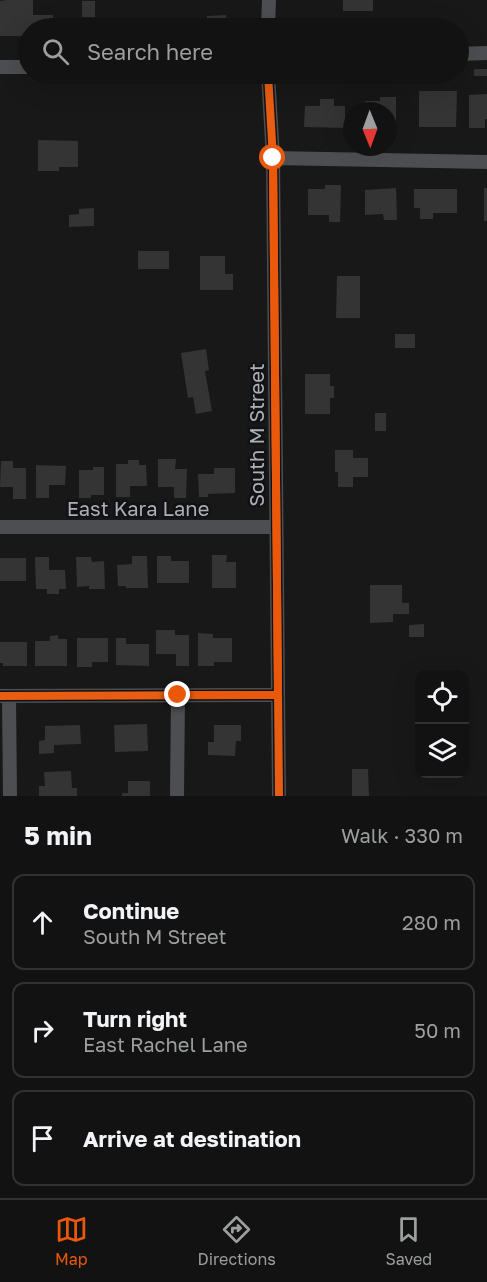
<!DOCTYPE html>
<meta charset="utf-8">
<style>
:root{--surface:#121212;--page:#1f2020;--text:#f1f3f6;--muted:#9c9e9f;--line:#313232;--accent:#ea580c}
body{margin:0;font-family:"Golos Text",sans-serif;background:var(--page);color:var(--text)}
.controls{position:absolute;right:18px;bottom:18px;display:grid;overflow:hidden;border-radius:12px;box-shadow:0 6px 24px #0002}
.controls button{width:54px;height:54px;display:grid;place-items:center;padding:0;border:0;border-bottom:2px solid var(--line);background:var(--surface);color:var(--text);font:30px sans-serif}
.compass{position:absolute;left:343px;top:102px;width:54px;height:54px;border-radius:50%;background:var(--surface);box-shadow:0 6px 24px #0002;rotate:179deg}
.stop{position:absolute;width:18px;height:18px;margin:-14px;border:4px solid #ea580c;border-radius:50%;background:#fff}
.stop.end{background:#ea580c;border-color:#fff;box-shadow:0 2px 6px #0008}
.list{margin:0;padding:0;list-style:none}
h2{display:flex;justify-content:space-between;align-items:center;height:78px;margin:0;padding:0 24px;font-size:26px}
h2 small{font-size:20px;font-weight:400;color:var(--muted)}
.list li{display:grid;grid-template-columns:39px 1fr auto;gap:18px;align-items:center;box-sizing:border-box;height:96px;margin:0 12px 12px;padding:0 12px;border:2px solid var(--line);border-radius:12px}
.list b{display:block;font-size:22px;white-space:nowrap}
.list p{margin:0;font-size:20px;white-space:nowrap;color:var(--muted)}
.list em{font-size:20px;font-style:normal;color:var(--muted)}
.icon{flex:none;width:33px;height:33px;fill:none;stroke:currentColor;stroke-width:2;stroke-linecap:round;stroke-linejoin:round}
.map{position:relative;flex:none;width:487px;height:796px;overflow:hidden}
.search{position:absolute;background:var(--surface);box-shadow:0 6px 24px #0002;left:18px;right:18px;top:18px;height:66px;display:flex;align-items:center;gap:15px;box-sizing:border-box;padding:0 21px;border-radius:33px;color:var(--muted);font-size:22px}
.sheet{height:402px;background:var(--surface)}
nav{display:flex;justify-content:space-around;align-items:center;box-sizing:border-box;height:84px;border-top:2px solid var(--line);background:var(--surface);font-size:16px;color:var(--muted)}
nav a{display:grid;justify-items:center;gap:3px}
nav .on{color:var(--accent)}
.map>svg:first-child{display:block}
</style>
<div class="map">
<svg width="487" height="796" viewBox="0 0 487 796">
<rect width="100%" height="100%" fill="#181818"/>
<path fill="#343435" d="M7 0H33V15H53V28H28V36H0V1Z
M343 0H373V11H343Z
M82 1H95V17H82Z
M226 15V28H207V16Z
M474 69H487V76H474Z
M419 91H457L456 127H419Z
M487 94V119H485V128H469V95Z
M380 97H396V122H388V111H365V101H380Z
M320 99H334V106H345V128L304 127 305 106H320Z
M38 140 78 141V167H59V171H38Z
M325 185H341L340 222H329V215H308V189H325Z
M396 188 397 220H384L383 214 365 215V190Z
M484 188H487V221H484Z
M414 189H457V213H433V219H420V208H414Z
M94 208V226L69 227V215L79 214V209Z
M138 251H169V269H138Z
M200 256H225V274H233V290H200Z
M337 276H360V318H336Z
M395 334H415V348H395Z
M206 349 209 370 205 371 212 411 196 414 193 397 188 398 181 353Z
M305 374H330V386H334V398H330V414H305Z
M375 413H386V431H375Z
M335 450H353V458H368V477H353V487H338V472H335Z
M158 459H176L175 469H187L186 498H174V487H158Z
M128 460H139V465H146L147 486H130V497H116V464H128Z
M1 461H13V468H26V499H13V487H0Z
M36 465 66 466 65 485H49V498H36Z
M93 467H104V495H91V498H79V470H93Z
M214 468H235V493L208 494V497H199L198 474H214Z
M212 555H227L226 562H236V588H212Z
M132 556H147L148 588H126V586H118L117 565 132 564Z
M157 556H171V561H189V583H157Z
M35 557H49V570H65L66 589H59V594H47V589H36Z
M76 557H91L92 562 104 561 105 589H89V586L77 587Z
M0 558H26V581H0Z
M370 585H402V603H409V614H393V622L370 623Z
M424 624V637H409V625Z
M156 630H175V635H189V666H176V654H156Z
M198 633 213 634V638H232V662H214V666H198Z
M58 635V639H67V666H35V641H50V636Z
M77 638H108V662H92V667H77Z
M116 638H126V644H149V666L116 665Z
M0 642H27V666H3V663H0Z
M147 724 148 751 115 752 114 725Z
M80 725 81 744 54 745V753L39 754V741L45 740V726Z
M214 725H241V741H236L235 756 208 755V742H214Z
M352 769H368L369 796H352Z
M71 771 72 788H77V796H39V786H45L44 772Z
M128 781H150V796H122V793H128Z"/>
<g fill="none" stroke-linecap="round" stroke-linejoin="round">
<path stroke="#4d4e51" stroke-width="14" d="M268 28 269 0
M458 54 487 53
M0 67H28
M268 74 273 158 279 796
M273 158 487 162
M0 527H276
M0 696 278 695
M9 696 10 796
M177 796 178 695"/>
<defs>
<path id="cycleway" d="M268 74 273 158 279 796
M0 696 278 695"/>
</defs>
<use href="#cycleway" stroke="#121214" stroke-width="11"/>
<use href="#cycleway" stroke="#e95d12" stroke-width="8"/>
</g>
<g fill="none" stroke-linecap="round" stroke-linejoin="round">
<path stroke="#ea580c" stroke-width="8" d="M178 695H278L273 158"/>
</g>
<g text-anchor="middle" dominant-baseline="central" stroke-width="5" stroke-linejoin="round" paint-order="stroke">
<g font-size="20" fill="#abafb7" stroke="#121214">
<text transform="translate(256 435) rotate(-90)">South M Street</text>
<text x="138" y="508">East Kara Lane</text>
</g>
</g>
</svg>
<div class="controls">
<button><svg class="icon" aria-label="locate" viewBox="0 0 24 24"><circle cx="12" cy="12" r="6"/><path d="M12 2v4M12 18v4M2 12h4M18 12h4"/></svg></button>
<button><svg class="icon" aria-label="layers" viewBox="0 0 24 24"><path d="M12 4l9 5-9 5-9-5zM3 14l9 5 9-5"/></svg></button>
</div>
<svg class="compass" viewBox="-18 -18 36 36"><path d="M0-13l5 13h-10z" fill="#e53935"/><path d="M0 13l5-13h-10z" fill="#9c9e9f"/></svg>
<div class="stop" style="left:273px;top:158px"></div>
<div class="stop end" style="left:178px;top:695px"></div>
<div class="search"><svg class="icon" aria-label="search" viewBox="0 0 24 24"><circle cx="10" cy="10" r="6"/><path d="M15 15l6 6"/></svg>Search here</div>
</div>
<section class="sheet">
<h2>5 min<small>Walk · 330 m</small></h2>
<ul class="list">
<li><svg class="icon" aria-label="ahead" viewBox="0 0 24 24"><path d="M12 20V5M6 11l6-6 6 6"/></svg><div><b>Continue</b><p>South M Street</p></div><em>280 m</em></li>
<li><svg class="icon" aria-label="right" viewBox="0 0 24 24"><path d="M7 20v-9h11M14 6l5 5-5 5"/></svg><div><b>Turn right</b><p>East Rachel Lane</p></div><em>50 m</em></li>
<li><svg class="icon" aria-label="arrive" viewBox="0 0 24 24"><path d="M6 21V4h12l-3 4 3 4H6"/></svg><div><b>Arrive at destination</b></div></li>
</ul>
</section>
<nav>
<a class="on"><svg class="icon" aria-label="map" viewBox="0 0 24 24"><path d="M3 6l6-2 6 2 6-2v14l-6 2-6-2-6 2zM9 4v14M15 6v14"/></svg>Map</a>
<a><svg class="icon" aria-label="directions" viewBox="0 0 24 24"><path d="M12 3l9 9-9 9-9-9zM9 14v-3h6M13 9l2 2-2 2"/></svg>Directions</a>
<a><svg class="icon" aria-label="saved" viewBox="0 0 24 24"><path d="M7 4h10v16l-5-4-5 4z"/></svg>Saved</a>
</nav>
